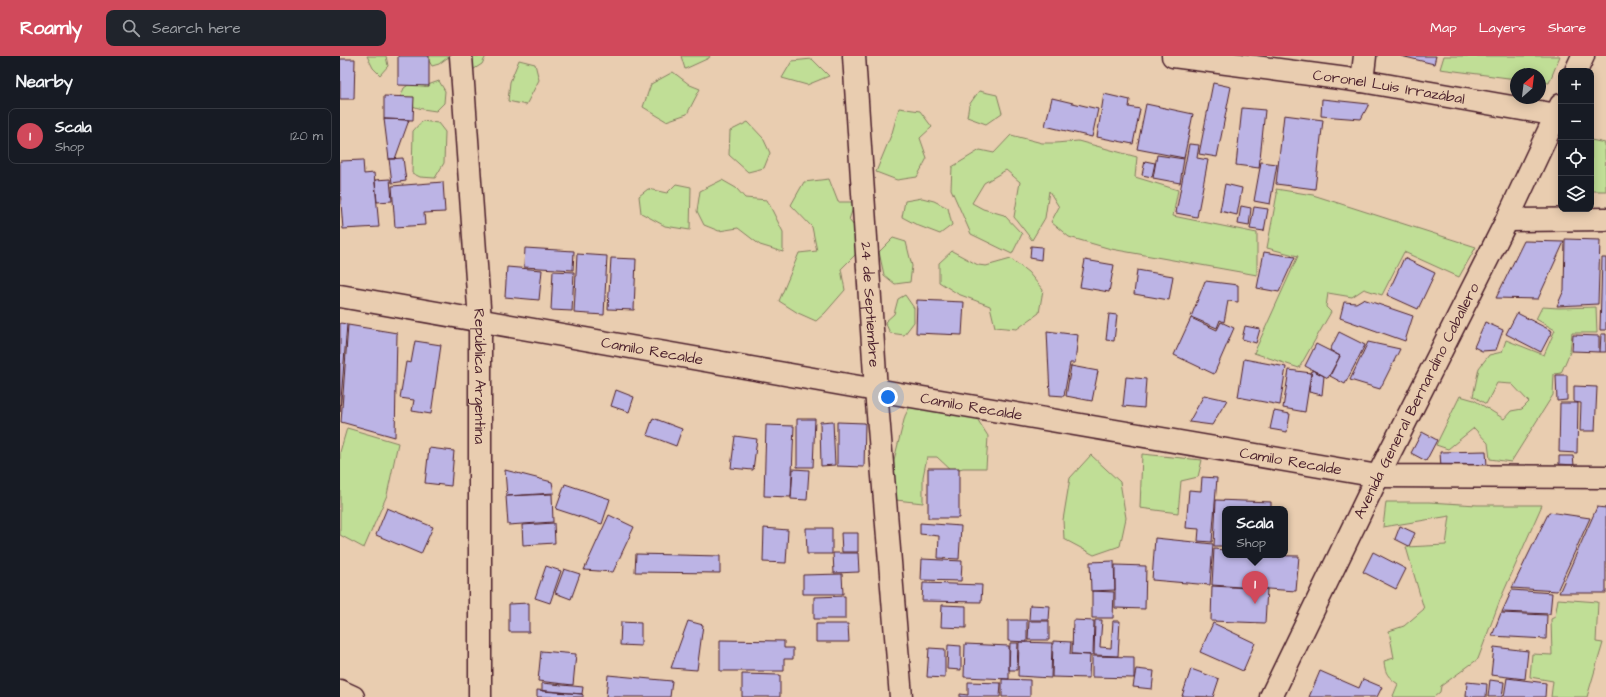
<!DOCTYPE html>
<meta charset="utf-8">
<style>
:root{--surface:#171b24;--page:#20242c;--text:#f1f3f6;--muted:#9ea1a6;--line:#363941;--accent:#d1495b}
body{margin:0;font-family:"Architects Daughter",sans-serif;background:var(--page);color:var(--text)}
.controls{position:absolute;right:12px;top:12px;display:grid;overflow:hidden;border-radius:8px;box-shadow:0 2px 10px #0003}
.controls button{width:36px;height:36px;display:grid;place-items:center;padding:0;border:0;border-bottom:1px solid var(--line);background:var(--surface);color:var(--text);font:20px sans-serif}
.compass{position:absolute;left:1170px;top:12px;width:36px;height:36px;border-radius:50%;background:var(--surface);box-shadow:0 2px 10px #0003;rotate:28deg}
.you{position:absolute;left:548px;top:341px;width:14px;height:14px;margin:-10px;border:3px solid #fff;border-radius:50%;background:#1a73e8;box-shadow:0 0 0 6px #1a73e833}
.badge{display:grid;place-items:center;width:26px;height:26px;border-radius:50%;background:var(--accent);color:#fff;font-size:13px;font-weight:700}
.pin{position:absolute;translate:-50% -33px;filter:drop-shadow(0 1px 2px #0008)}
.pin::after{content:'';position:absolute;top:21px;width:14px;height:12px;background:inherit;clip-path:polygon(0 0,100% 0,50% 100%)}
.popup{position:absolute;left:882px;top:450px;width:66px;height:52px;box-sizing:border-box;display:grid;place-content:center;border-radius:8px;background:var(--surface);filter:drop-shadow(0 1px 3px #0005);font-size:13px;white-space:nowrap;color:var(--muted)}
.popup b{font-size:15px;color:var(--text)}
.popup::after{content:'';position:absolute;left:50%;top:100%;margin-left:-8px;border:8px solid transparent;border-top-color:var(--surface)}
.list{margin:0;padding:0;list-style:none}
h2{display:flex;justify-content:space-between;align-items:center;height:52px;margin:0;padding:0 16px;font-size:17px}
h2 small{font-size:13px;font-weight:400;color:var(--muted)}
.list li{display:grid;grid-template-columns:26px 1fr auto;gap:12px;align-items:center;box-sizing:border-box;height:56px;margin:0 8px 8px;padding:0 8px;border:1px solid var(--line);border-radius:8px}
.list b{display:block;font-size:15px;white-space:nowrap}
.list p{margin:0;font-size:13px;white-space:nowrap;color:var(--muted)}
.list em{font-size:13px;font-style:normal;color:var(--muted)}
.icon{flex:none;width:22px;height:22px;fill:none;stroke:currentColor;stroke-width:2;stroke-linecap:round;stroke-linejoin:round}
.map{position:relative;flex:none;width:1266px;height:641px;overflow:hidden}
header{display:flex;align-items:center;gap:24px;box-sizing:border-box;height:56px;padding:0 20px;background:var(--accent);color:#fff}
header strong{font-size:19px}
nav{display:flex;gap:22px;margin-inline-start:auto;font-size:14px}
.search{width:280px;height:36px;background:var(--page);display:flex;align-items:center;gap:10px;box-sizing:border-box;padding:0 14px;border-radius:8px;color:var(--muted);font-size:15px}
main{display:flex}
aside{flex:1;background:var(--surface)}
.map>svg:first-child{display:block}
</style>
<header>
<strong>Roamly</strong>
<div class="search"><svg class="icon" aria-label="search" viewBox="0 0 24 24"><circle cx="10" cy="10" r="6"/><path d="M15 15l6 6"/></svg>Search here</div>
<nav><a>Map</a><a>Layers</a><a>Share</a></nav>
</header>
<main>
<aside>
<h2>Nearby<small></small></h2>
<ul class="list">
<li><span class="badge">1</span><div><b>Scala</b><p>Shop</p></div><em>120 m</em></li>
</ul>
</aside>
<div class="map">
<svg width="1266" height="641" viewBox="0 0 1266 641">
<rect width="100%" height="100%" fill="#e9cdb0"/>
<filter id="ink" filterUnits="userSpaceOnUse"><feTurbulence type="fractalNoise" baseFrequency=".025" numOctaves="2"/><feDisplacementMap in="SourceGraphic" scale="8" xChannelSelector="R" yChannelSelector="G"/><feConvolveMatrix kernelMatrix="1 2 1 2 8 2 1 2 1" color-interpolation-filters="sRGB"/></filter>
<g filter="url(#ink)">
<path fill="#c0de96" stroke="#857e60" d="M27 0H46L48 10 40 19 33 12Z
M86 0H122L107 2 99 8 92 10Z
M126 0H146L142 8 131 15Z
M341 0H370L369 2 345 13Z
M1104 0H1220L1209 27 1200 26V18H1176V23L1100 13Z
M472 3 489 20 467 29 442 22 452 5Z
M179 4 195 8 199 24 186 49 168 45 170 26Z
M333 16 350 29 360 33 347 58 326 65 303 51 311 28Z
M74 25 85 30 99 25 105 35 104 47 96 55C82 53 71 52 60 42L64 32Z
M639 35 657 39 662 57 646 68 627 61 629 49Z
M559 52 580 55 592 71 580 82 587 102 577 121 557 124 536 116 552 77Z
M82 65 98 67 105 76 104 107 95 122 80 121 72 117 73 75Z
M408 66 423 82 430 97 424 112 408 116 389 99 390 75Z
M671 79 702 87H716L738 85 797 101 795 121 838 134 833 160 917 177V219L771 193 729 181 711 166 719 151 709 135 705 162 692 184 674 161 680 126 666 114 644 127 632 147 643 153 664 159 682 178 672 198 631 178 611 133 612 111 640 94 654 97Z
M1251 84 1265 87 1266 135H1251Z
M489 123 498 146H515L509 164 526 184 515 199 501 213 505 234 485 257 476 265 458 257 439 245 459 197 477 195 472 171 451 149 464 126Z
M382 124 396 132 405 142 427 144 443 176V196L420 189 398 172 379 175 364 169 357 155 360 135Z
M336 128 351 131 350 174 325 170 301 157 299 140 308 133 327 137Z
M936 133 973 139 1136 191 1119 221 1064 196 1042 239 1024 233 1012 241 988 237 986 251 991 256 959 312 914 297 958 200 927 192 937 138Z
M582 142 594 145 608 152 612 169 600 178 579 170 562 161 565 145Z
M553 182 566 186 572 210 570 226 555 228 544 219 539 196Z
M612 195 638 209 646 210 671 203 688 216 703 234 699 257 677 273 655 271 650 250 618 238 599 226V207Z
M565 239 574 252V266L564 279 550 277 545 266 554 258 558 243Z
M1202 251 1219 252 1256 251 1257 277H1232L1230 296 1221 317 1214 318 1213 339 1171 406 1150 403 1148 387 1134 372 1108 393 1096 389 1120 340 1134 344 1164 363 1171 355 1182 353 1189 346 1172 328 1157 327 1146 348 1133 340 1139 312 1149 299 1162 296 1166 284 1204 299 1215 274 1196 263Z
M571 348 629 350 648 380 646 412H623L612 415 597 401H587L583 421V447L556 444 553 408 565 360Z
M7 372 58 387 47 439 24 492 0 479V396Z
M802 398 862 404 858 421 841 425 838 457 800 452Z
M751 399 780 426 786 462 780 490 754 499 724 483 723 464 730 422Z
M1046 446H1089L1137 449H1202L1160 544 1138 603 1101 630 1100 636 1094 641H1054L1053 640 1058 628C1048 621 1045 618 1044 605L1054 602 1049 575 1064 570 1084 553 1066 491 1106 489 1110 460 1043 471Z
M1218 543 1258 546 1256 586 1263 587 1247 641H1211L1213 625 1190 621 1192 598 1212 599 1211 563 1215 561Z"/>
<path fill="#bcb4e5" stroke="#4a1f2b" d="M58 0H89V30L58 29Z
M1061 0H1096L1094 8Z
M0 3H15L14 43H0Z
M873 27 891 31 877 101 859 98Z
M764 38 790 44 789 51 800 53 793 88 757 81Z
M44 40 74 41 73 64 44 63Z
M712 42 758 53 752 81 705 70Z
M982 43 1029 48 1021 63 981 60Z
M806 48 853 58 844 102 797 93Z
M902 52 925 54 919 112 896 109Z
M944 59 983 64 975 133 936 128Z
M44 63 69 64 55 103H49Z
M849 88 859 89 857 102 868 104 857 161 836 157Z
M817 99 844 103 840 127 813 122Z
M63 102 66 125 52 127 49 103Z
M23 104 24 118 34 117 39 171 3 173 0 134V105Z
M805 105 815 107 812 121 802 119Z
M921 106 937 108 930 148 914 145Z
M50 123 52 145 37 146 35 124Z
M103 126 105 156 84 157 85 169 55 171 52 130Z
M885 128 902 132 897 159 880 155Z
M901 150 911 152 909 170 898 168Z
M914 151 928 153 924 175 910 173Z
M1225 183 1260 184 1258 248 1217 250 1224 234Z
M1184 185 1224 186 1198 243 1156 242Z
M691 190 702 191 701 204 690 202Z
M185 192 234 195 233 214 184 211Z
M924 196 955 201 939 236 917 232Z
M237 198 267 200 264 259 234 257Z
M271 202 296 203 294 254 268 253Z
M1064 202 1095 217 1078 253 1047 239Z
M1262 202H1266V274H1260Z
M745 204 774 209 769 236 740 231Z
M167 211 202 214 199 244 165 241Z
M797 214 833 220 829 244 794 238Z
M213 215 234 216 232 255 211 254Z
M865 225 898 229V246L888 245 884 266 880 264 877 272 851 261Z
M1023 243 1073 260 1065 285 1000 262 1004 246 1016 247Z
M577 244 624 246 622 279 576 277Z
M1177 257 1212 275 1201 296 1166 278Z
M769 258 777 259 774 285 766 284Z
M851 262 877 274 881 266 894 272 874 318 834 299Z
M1145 266 1163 274 1156 294 1142 295 1134 291Z
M0 267 7 268 0 356Z
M8 269 57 277 55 381 1 366Z
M905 270 920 273 916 287 902 283Z
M707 275 738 279 735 307H730L724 340 710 339Z
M999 276 1025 289 1005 328 990 320 1000 300 990 294Z
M1261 278H1266V296H1260Z
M1233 279 1259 280V296L1232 295Z
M75 285 101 289 91 358 72 355 74 344 60 342 66 306 71 307Z
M1028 286 1060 293 1040 333 1010 324Z
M976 288 1000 300 988 322 965 310Z
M904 303 946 311 940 349 898 341Z
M731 310 758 315 752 345 726 340Z
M949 314 971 317 965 356 943 352Z
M972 314 984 320 982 339 969 336Z
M1216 319H1227V344L1217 345Z
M786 321 806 323 804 352 783 350Z
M1234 330 1257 331 1255 375H1240L1241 347 1234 346Z
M276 334 294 341 289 356 271 350Z
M864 339 887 344 872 369 849 366Z
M1220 347H1238L1237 397 1219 396Z
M934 355 950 358 947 376 930 373Z
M313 362 342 373 336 390 307 379Z
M457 363H475L473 411H457Z
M493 365 495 409 481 410 480 366Z
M497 366 525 367 524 411 497 410Z
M426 369 454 370 451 441 424 440Z
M1082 376 1097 384 1086 405 1071 397Z
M395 380 417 383 413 414 391 412Z
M89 392 114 395 111 430 85 427Z
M1146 395 1147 410 1101 412 1100 396Z
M1219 400H1233L1234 409 1219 408Z
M588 412H619V462H588Z
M453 413 469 414 467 444 451 443Z
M165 414 212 426 214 437 167 440Z
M862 421 877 422 872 486 858 485 859 473 846 472 849 434 861 435Z
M225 428 270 443 262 468 216 453Z
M212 438 213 466 168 469 166 440Z
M876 444 931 446V453H885V490H874Z
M1257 451 1266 452V537H1219Z
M47 452 93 471 81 498 36 479Z
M1209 456 1250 462 1217 535 1172 532Z
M269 459 294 471 273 516 244 514Z
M214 467 215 487 183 489 182 469Z
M580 467 621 470 619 503 598 502 599 480 580 478Z
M1060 470 1075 477 1069 490 1055 483Z
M424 472 448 474 446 507 423 506Z
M466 472H492V498H467Z
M501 477H518V496H502Z
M815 482 873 488 870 529 812 524Z
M874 493 885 494V499L959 500 956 535 872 529Z
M1033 496 1066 513 1056 533 1023 516Z
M493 497H518L519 516 494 517Z
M296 498 380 500V517L295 516Z
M582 503 622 505 621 525 581 524Z
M774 505 775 534 751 535 750 506Z
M775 509 806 510 805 553 775 552Z
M206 510 221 515 210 547 195 542Z
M224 513 240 518 231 543 215 537Z
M502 518 503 538H463V519Z
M583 527 642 529 641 546 582 545Z
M872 530 927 533 925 567 871 565Z
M1172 534 1212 537 1210 558 1162 556Z
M752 535 774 536 773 562H752Z
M505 540V563H474V541Z
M189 547V576H169V548Z
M602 549 626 550V572L601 571Z
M690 549 710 550 709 564H689Z
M1161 557 1207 559 1206 583 1152 580Z
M668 564H687V586L668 585Z
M733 564 754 565 753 599 732 598Z
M755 564H762L760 591 771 592 773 565H780L778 600 754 599Z
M348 565 363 569 357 614 331 612Z
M689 565H709V584H688Z
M281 566 301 567V590L280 589Z
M873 567 915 587 903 615 860 596Z
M476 568H508L509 586H476Z
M380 584 444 585V592H453V603H444V615H380Z
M713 585 731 586 730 598 750 599 749 622 712 621Z
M679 586 712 587 711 622 678 620Z
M670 587H678L677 614H669Z
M625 588 669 590V623L624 621Z
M608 589 621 590V614L607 613Z
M1154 591 1188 595 1185 623 1151 619Z
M589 592 605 593V622L587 621Z
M201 595 236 598 233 629 198 625Z
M752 600 794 601V622L752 621Z
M796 613 814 615 812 633 793 631Z
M851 613 879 623 873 641 842 640Z
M980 615 1019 632 1023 623 1042 631 1037 641H969Z
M402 618 440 619V641H402Z
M268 619 332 625 330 641H266Z
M1167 622 1206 627 1205 641H1164Z
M662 623 690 624V641H662Z
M1150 624 1164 626 1162 641H1148Z
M628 626 661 627 660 641H620V638L628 639Z
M1127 626 1147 628 1146 641H1126Z
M202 627 243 631 242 638 202 635Z
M197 634 242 638 243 639V641H197Z"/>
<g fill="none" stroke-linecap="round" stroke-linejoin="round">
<defs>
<g id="street">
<path id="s1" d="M121 0 140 265V641"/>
<path id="s2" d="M514 0 536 334 561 641"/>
<path id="s3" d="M833 0 1022 25 1217 59"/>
<path d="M1022 25 1025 0"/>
<path d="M1167 164 1266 163"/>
<path id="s4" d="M0 240 536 334 1038 420 1266 421"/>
<path d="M0 635 13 641"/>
</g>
<g id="secondary">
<path d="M1236 15 1243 0"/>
<path id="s5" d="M931 641 1038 420 1167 164 1221 49"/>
</g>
</defs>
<use href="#street" stroke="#4a1f2b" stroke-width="25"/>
<use href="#secondary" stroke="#4a1f2b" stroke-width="25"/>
<use href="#street" stroke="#e9cdb0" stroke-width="22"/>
<use href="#secondary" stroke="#e9cdb0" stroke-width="22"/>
</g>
</g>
<g text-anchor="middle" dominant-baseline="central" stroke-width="3.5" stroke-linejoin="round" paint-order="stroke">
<g font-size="15" fill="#4a1f2b" stroke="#e9cdb0">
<text stroke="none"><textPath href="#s3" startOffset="218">Coronel Luis Irrazábal</textPath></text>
<text stroke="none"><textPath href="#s2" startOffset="249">24 de Septiembre</textPath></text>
<text stroke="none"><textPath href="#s4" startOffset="317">Camilo Recalde</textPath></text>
<text stroke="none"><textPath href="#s1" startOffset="321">República Argentina</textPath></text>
<text stroke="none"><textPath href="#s5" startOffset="330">Avenida General Bernardino Caballero</textPath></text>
<text stroke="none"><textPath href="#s4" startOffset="641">Camilo Recalde</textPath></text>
<text stroke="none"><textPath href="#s4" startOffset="965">Camilo Recalde</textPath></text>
</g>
</g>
</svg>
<div class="controls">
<button>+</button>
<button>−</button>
<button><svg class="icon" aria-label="locate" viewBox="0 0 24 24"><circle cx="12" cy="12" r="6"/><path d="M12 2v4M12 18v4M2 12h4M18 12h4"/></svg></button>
<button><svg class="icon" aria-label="layers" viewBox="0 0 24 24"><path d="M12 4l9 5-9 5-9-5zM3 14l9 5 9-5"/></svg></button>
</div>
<svg class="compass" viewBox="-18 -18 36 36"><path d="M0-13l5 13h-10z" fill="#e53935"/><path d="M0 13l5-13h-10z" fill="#9ea1a6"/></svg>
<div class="you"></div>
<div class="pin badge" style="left:915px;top:548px">1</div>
<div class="popup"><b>Scala</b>Shop</div>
</div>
</main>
